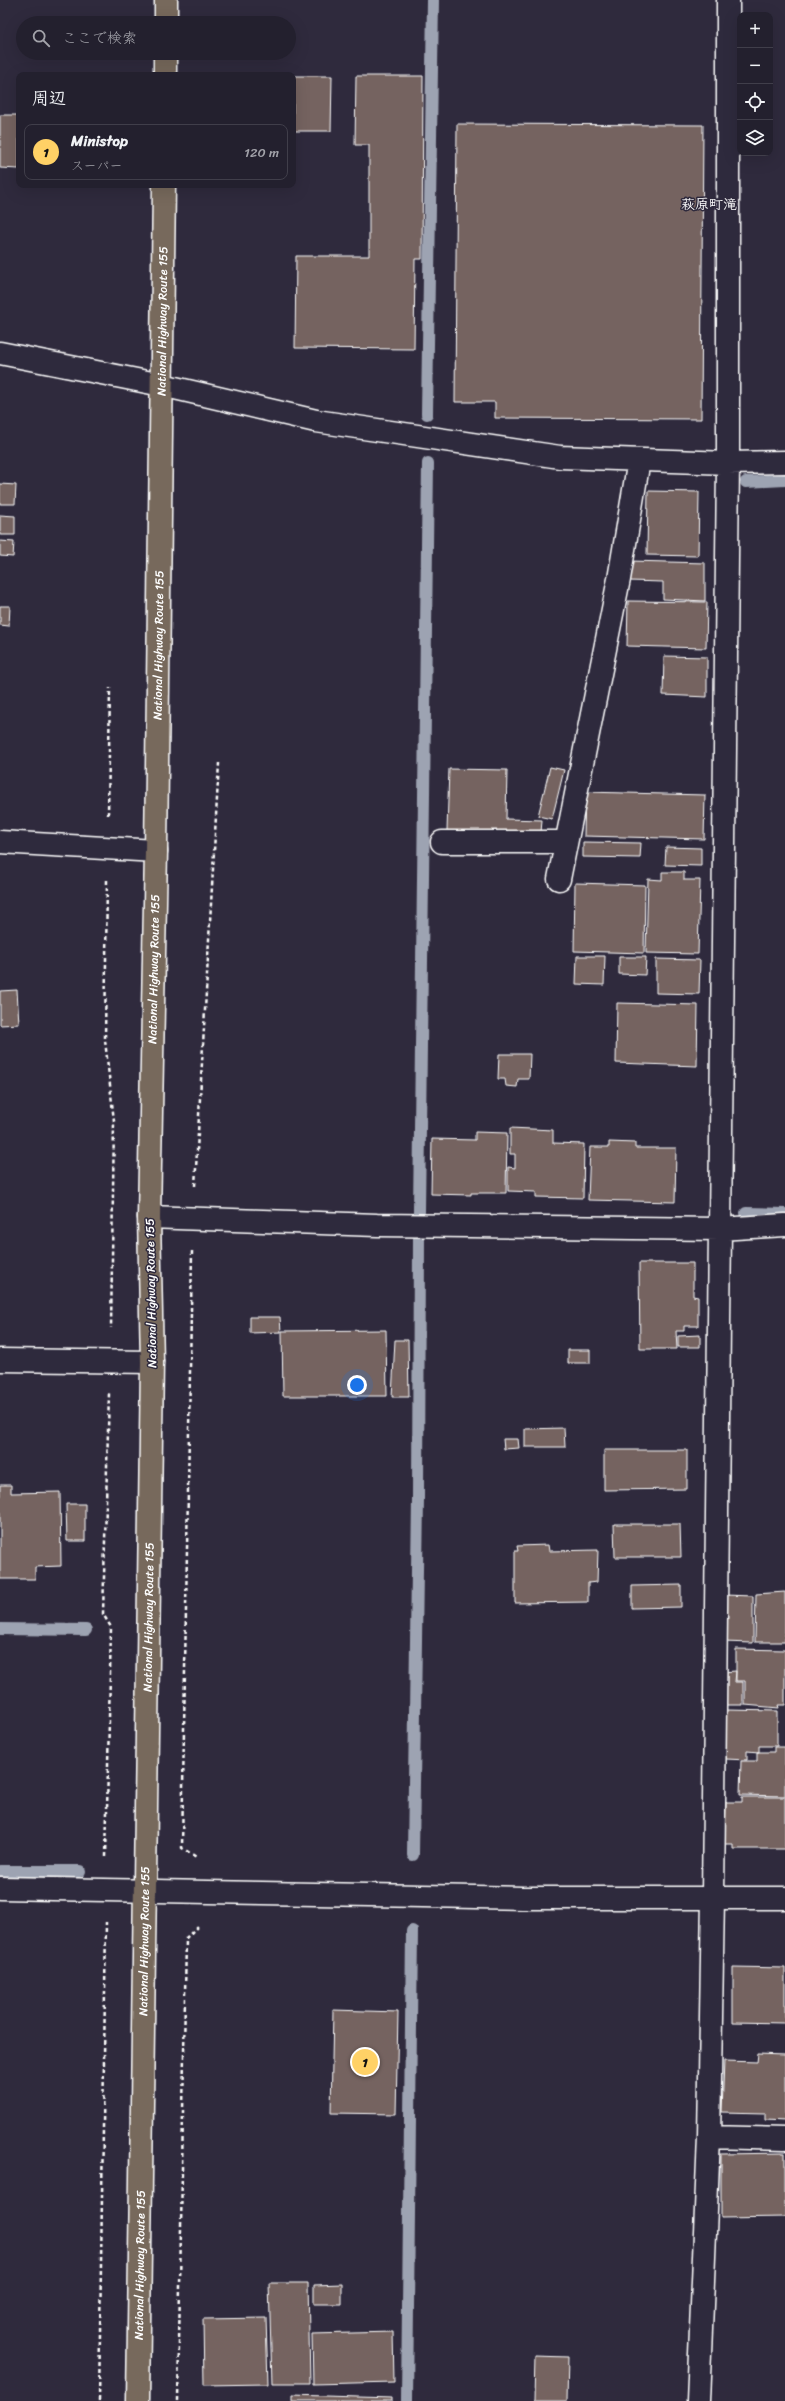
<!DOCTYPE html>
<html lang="ja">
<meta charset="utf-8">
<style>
:root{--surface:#23202e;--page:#2f2d3a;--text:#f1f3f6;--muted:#a3a3aa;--line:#403e4a;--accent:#ffd166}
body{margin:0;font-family:Sriracha,"Klee One",sans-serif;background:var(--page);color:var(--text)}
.controls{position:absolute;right:12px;top:12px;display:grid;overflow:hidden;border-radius:8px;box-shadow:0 4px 16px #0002}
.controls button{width:36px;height:36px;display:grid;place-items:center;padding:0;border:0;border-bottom:1px solid var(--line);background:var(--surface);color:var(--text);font:20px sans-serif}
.you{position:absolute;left:357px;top:1385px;width:14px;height:14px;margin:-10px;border:3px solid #fff;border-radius:50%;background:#1a73e8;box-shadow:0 0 0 6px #1a73e833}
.badge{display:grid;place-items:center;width:26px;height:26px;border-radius:50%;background:var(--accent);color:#111;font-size:13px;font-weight:700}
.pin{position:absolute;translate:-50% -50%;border:2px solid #fff;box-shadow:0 1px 4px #0006}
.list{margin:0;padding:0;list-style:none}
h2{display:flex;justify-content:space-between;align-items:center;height:52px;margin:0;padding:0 16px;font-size:17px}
h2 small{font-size:13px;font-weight:400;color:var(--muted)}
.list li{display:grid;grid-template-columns:26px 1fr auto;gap:12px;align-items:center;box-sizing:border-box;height:56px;margin:0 8px 8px;padding:0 8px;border:1px solid var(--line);border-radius:8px}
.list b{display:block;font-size:15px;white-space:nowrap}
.list p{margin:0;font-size:13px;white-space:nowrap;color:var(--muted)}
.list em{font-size:13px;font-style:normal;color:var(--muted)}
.icon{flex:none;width:22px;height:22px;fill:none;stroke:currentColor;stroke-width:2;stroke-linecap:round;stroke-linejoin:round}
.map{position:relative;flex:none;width:785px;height:2401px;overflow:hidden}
.search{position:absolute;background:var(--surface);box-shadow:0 4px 16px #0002;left:16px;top:16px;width:280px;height:44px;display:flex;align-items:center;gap:10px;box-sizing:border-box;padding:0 14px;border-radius:22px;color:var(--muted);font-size:15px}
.panel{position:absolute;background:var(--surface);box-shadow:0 4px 16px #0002;left:16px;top:72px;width:280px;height:116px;border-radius:8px}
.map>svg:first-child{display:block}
</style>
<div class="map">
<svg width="785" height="2401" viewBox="0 0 785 2401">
<rect width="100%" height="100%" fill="#2f2a3d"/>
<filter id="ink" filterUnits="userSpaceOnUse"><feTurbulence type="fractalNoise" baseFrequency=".025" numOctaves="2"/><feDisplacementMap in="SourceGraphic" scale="8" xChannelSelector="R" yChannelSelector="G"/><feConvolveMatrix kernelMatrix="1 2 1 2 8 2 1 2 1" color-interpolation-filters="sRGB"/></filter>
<g filter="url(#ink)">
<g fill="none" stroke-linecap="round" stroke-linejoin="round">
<path stroke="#9da3b2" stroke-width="12" d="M427 414 433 0
M746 482 785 480
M419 1212 428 463
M746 1213 785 1214
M0 1629 86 1630
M413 1855 418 1499 419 1236
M0 1871H80
M407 2401 412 1931"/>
</g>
<path fill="#746361" stroke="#fff" d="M293 76H332L331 131H293Z
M356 76H423L422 259H415L414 349 295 348 296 256H369V145H355Z
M0 115H19V169L0 168Z
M457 124 703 125 701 419 495 418V402H455Z
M0 484 16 485 15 504H0Z
M648 491 699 492 698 556 647 555Z
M0 515 15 516V535H0Z
M0 541 14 542 13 557 0 556Z
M630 561 705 563V601L663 599V582L629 581Z
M628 601 707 602 706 648 627 646Z
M0 606H10L9 626 0 625Z
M664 656 707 657V697L663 695Z
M550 767 564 770 552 819 538 816Z
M449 769 507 770 506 819 542 820 541 833 447 831Z
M585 792 705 795 704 839 584 836Z
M583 842 641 843 640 858 583 857Z
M666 847 701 848V866L665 865Z
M662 872H684V880H700L698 954 646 953 648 879 662 880Z
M575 883 645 885 644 953 574 951Z
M577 956H605L604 985 576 984Z
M619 957H646L645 975 619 974Z
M656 959 700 960 699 994 656 993Z
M17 990 19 1024 0 1025V991Z
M617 1003 698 1005 697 1066 616 1063Z
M499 1054H530L529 1079H518L517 1087 506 1086 505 1079H498Z
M510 1128 553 1130V1143L584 1144 583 1198 536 1197V1192L508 1191V1167L515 1168V1154H510Z
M475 1132 507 1133 506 1193H471V1195L431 1194 432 1139 475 1140Z
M609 1142 635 1143V1148H676L675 1202 588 1200 590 1147H609Z
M639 1263H693V1296L698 1297V1326H684V1331H676L677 1349H640Z
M250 1317H280L281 1332 250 1333Z
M386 1330 387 1396H283L282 1331Z
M700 1335V1347H678V1336Z
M395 1340H408L409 1397H392Z
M568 1350H590V1363H568Z
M564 1428 565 1447H525V1429Z
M503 1439H518L519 1448 504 1449Z
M604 1450H687V1489L604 1490Z
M0 1485H11V1493L60 1492 61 1566 35 1567V1579H0Z
M66 1504H85V1541H67Z
M614 1524H680L681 1557H615Z
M548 1545 549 1551 598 1550 597 1582 588 1583V1602L515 1603V1551H518L517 1546Z
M681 1585V1607L632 1608V1586Z
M785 1592V1642H755L756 1594Z
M724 1595 753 1596V1643L723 1642Z
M736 1649 785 1650V1705H778L779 1708 745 1705V1681H736Z
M736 1671 735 1682H743V1705H721L722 1672Z
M726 1710 777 1711V1746H759V1752L747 1751V1760L726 1759Z
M774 1747H785V1796L740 1795 741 1761H757V1752H774Z
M742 1797H785V1849H733V1844H725L726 1802H742Z
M733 1967 785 1968V2023L733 2022Z
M333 2010 398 2012 396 2114 331 2113Z
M758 2054 785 2055V2121L765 2120V2113L722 2112 724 2061 757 2062Z
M785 2153V2217L721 2218V2154Z
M269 2283H308L310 2383H272Z
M342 2284V2304H314V2285Z
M266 2318 268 2384 204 2385 203 2319Z
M393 2332 394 2382 313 2384 312 2334Z
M535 2356 568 2357 567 2401H534Z
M292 2395 392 2398V2401H292Z"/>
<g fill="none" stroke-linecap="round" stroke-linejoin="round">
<defs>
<path id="minor" d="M0 353 162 385 316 421 560 457 728 463 785 462
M442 842H566
M559 879 619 579 639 460
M149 1217 377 1225 719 1229 785 1225
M0 1360 152 1362
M0 1888 523 1898H785
M709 2137 785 2139
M698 2401 709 2137 713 1897 728 463V0"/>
<path id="tertiary" d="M0 842 156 851"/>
<g id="trunk">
<path d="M166 23V0"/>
<path d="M165 75V53"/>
<path id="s1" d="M138 2401 152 1362 149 1217 156 851 164 185"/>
</g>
</defs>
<use href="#minor" stroke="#fff" stroke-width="25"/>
<use href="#tertiary" stroke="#fff" stroke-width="25"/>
<use href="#trunk" stroke="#fff" stroke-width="25"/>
<path stroke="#fff" stroke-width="2.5" stroke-dasharray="4 3" stroke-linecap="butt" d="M108 815 110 688
M107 880 105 1040 114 1121 111 1328
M195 1186 219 763
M192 1251 182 1848 198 1858
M106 1857 111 1627 103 1614 109 1393
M99 2401 106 1922
M178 2401 186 1938 200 1924"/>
<use href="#minor" stroke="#2f2a3d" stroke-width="22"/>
<use href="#tertiary" stroke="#2f2a3d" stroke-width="22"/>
<use href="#trunk" stroke="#77695c" stroke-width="22"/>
</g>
</g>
<g text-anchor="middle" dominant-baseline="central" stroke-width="3" stroke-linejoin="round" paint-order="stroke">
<g font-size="12" fill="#fff" stroke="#2f2a3d">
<text stroke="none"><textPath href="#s1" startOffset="2080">National Highway Route 155</textPath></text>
<text stroke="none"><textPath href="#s1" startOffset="1756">National Highway Route 155</textPath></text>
<text stroke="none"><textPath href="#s1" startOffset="1432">National Highway Route 155</textPath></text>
<text transform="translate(151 1293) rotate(-91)">National Highway Route 155</text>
<text stroke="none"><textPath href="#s1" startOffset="784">National Highway Route 155</textPath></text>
<text stroke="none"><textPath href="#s1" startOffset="460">National Highway Route 155</textPath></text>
<text stroke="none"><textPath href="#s1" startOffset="136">National Highway Route 155</textPath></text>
</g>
<g font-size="14" font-weight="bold" fill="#fff" stroke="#2f2a3d">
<text x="709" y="204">萩原町滝</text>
</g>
</g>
</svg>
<div class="controls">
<button>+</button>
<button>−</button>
<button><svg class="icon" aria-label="locate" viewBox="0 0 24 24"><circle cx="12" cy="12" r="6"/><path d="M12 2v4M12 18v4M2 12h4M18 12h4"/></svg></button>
<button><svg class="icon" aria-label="layers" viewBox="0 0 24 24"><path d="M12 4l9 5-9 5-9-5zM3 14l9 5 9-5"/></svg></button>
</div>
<div class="you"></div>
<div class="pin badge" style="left:365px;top:2062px">1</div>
<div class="search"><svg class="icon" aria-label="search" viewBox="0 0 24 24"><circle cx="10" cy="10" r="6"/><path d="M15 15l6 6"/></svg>ここで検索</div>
<section class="panel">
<h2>周辺<small></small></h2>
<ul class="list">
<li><span class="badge">1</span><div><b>Ministop</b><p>スーパー</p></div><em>120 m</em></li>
</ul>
</section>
</div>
